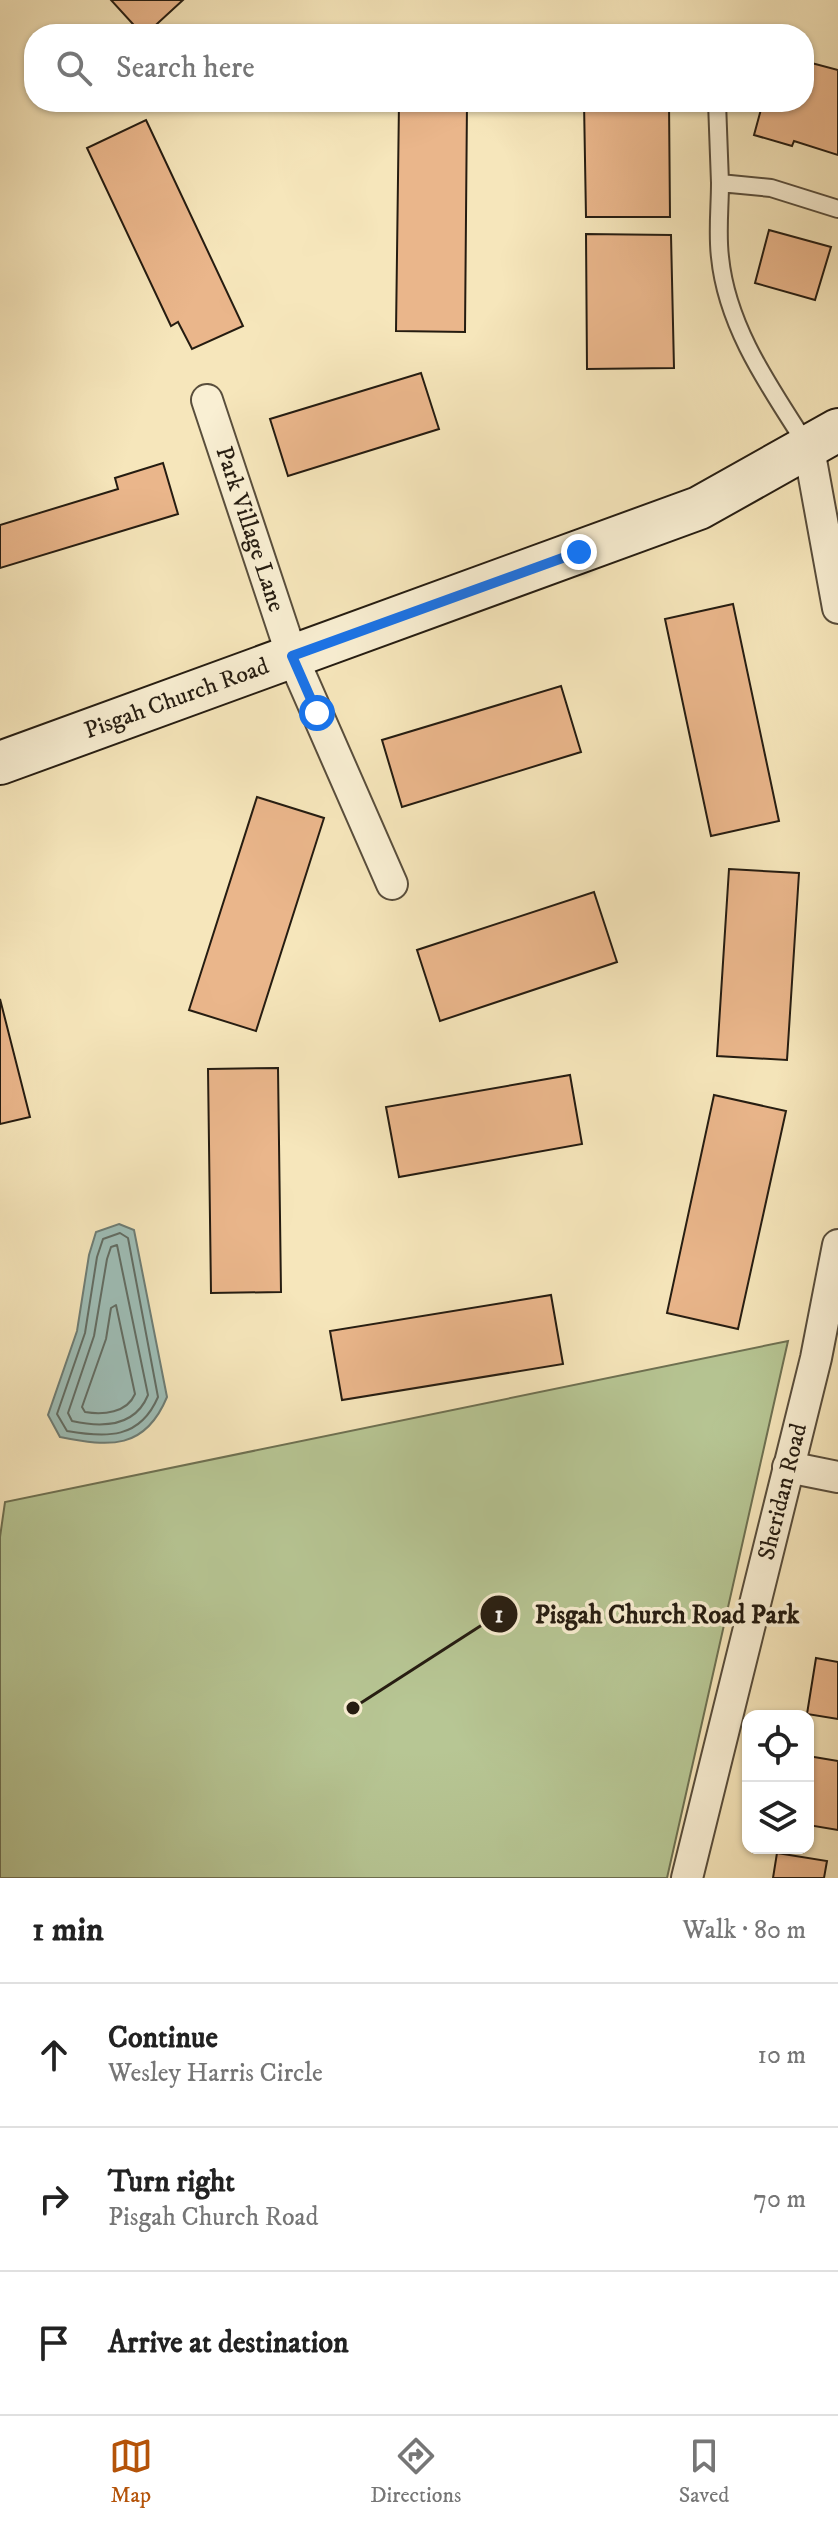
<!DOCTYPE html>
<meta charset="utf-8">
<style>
:root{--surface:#fff;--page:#f2f2f2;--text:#222;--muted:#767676;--line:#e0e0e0;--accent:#b45309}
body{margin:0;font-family:"IM FELL DW Pica",serif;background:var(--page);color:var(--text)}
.controls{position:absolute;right:24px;bottom:24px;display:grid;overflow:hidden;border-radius:16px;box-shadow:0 2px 6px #0004}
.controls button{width:72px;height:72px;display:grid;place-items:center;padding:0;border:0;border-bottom:2px solid var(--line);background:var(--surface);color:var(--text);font:40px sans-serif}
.stop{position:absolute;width:24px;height:24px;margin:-18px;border:6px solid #1a73e8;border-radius:50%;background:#fff}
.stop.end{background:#1a73e8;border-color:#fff;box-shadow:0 2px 8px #0008}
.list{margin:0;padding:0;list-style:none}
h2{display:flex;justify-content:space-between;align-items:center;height:104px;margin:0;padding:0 32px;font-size:34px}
h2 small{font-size:26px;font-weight:400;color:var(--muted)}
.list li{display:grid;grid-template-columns:52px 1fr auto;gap:24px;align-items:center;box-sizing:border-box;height:144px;padding:0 32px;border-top:2px solid var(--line)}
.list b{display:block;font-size:30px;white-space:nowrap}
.list p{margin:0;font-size:26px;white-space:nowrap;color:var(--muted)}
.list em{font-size:26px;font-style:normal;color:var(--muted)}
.icon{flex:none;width:44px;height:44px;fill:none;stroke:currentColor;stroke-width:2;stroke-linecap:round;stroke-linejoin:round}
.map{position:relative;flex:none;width:838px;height:1878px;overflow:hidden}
.search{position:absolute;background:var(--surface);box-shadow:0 2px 6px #0004;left:24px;right:24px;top:24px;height:88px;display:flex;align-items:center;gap:20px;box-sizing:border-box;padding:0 28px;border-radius:32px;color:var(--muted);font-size:30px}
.sheet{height:536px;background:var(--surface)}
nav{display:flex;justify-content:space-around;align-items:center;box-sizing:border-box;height:112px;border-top:2px solid var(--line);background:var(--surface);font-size:22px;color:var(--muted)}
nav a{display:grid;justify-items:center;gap:4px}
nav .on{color:var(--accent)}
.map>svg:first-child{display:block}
</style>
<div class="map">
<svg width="838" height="1878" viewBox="0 0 838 1878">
<rect width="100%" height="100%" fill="#f6e6bb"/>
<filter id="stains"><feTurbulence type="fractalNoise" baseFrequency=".0025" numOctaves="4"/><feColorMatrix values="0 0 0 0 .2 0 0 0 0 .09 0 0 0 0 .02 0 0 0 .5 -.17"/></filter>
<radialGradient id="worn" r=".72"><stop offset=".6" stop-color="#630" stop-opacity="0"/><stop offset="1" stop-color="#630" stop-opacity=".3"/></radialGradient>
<path fill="#b7c694" stroke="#6e7152" stroke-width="2" d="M788 1341 667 1878H0V1537L5 1502Z"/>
<path fill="#9ebeb7" stroke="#6e7d75" stroke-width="2" d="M119 1224 134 1230 167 1397C145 1450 110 1447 60 1437L48 1415 77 1331 89 1255 96 1232Z"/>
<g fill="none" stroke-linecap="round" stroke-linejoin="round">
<path stroke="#626d64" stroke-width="2" d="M120 1233 128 1238 158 1397C140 1439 107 1438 67 1431L57 1414 85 1333 97 1257 103 1239Z
M117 1245 148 1395C135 1427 103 1428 72 1421L68 1413 94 1336 107 1259 111 1247Z
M116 1305 135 1394C127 1413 103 1415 85 1412L82 1407 106 1339 111 1308Z"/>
</g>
<path fill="#eab68b" stroke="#251c11" stroke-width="2" d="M111 0H183L146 34H142Z
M804 61 838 70V155L794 141 792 146 754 135 763 102H804Z
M399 102H467L465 332 396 331Z
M584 102H669L670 217H586Z
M146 120 243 326 192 349 178 322 171 326 87 148Z
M769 230 831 247 815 300 755 283Z
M586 234 671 235 674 368 587 369Z
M421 373 439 429 288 476 270 419Z
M163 463 178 514 0 568V525L118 489 115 478Z
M733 604 779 821 711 836 665 619Z
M561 686 581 752 402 807 382 740Z
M257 797 324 818 256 1031 189 1010Z
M729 869 799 873 787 1060 717 1056Z
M594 892 617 962 440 1021 417 950Z
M0 999 30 1117 0 1124Z
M278 1068 281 1292 211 1293 208 1069Z
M570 1075 582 1144 399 1177 386 1107Z
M714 1095 786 1111 738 1329 667 1313Z
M551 1295 563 1364 342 1400 330 1331Z
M816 1658 838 1662V1719L807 1714Z
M808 1756 838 1761V1830L808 1825Z
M777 1853 827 1861 824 1878H773Z"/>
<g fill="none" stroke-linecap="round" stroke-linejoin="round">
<defs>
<path id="service" d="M717 102 720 183
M808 447C771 389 727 328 720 257 717 233 720 207 720 183L771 188 838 209"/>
<g id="minor">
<path id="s1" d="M207 400 292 656 392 884"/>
<path d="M809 449 838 608"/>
<path d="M788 1467 838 1477"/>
<path id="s2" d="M687 1878 816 1358 838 1245"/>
</g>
<g id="secondary">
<path id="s3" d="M0 763 699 508 838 430"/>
</g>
</defs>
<use href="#service" stroke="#594e3c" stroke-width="20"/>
<use href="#minor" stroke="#594e3c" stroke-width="34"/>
<use href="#secondary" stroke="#251c11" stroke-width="46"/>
<use href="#service" stroke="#f9efd3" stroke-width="16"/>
<use href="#minor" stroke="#f9efd3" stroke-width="30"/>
<use href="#secondary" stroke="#f9efd3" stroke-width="42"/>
</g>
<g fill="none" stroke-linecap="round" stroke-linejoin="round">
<path stroke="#1a73e8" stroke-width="10" d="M317 713 292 656 579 552"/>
</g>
<g text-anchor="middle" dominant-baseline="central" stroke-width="7" stroke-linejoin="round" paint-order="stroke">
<g font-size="24" fill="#251c11" stroke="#f9efd3">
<text stroke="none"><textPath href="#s1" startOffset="136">Park Village Lane</textPath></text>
<text stroke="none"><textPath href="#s3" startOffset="188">Pisgah Church Road</textPath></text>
<text stroke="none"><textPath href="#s2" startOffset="398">Sheridan Road</textPath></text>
</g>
</g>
<path fill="none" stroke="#251c11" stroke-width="3" d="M353 1708L499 1614"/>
<g fill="#251c11" stroke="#f9efd3" stroke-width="3">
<circle cx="353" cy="1708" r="8"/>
<circle cx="499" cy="1614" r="20"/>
</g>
<g font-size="24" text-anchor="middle" font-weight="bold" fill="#fff">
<text x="499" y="1622">1</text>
</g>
<g font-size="26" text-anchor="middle" font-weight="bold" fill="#251c11" stroke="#f9efd3" stroke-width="7" stroke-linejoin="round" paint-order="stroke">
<text x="667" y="1623">Pisgah Church Road Park</text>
</g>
<rect width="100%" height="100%" filter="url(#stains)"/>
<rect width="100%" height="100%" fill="url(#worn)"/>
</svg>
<div class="controls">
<button><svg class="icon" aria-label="locate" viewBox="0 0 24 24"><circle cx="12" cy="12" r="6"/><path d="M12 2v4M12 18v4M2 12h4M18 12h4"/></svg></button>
<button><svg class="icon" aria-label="layers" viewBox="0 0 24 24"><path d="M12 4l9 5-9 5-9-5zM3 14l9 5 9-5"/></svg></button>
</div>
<div class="stop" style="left:317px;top:713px"></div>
<div class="stop end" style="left:579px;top:552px"></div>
<div class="search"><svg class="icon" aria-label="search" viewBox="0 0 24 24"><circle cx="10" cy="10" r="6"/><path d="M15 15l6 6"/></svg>Search here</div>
</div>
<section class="sheet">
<h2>1 min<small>Walk · 80 m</small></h2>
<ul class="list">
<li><svg class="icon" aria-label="ahead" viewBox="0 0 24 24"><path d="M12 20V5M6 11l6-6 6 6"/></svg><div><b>Continue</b><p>Wesley Harris Circle</p></div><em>10 m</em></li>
<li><svg class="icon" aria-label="right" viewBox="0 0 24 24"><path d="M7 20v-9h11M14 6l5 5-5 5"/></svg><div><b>Turn right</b><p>Pisgah Church Road</p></div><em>70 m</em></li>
<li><svg class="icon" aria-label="arrive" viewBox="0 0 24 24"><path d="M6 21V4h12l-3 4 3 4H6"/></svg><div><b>Arrive at destination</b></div></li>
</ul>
</section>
<nav>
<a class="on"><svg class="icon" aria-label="map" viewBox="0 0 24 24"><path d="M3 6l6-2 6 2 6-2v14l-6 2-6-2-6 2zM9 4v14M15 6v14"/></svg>Map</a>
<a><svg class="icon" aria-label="directions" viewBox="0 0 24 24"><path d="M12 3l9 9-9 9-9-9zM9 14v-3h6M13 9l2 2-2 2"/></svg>Directions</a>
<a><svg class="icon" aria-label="saved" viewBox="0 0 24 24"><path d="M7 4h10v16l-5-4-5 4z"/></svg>Saved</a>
</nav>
